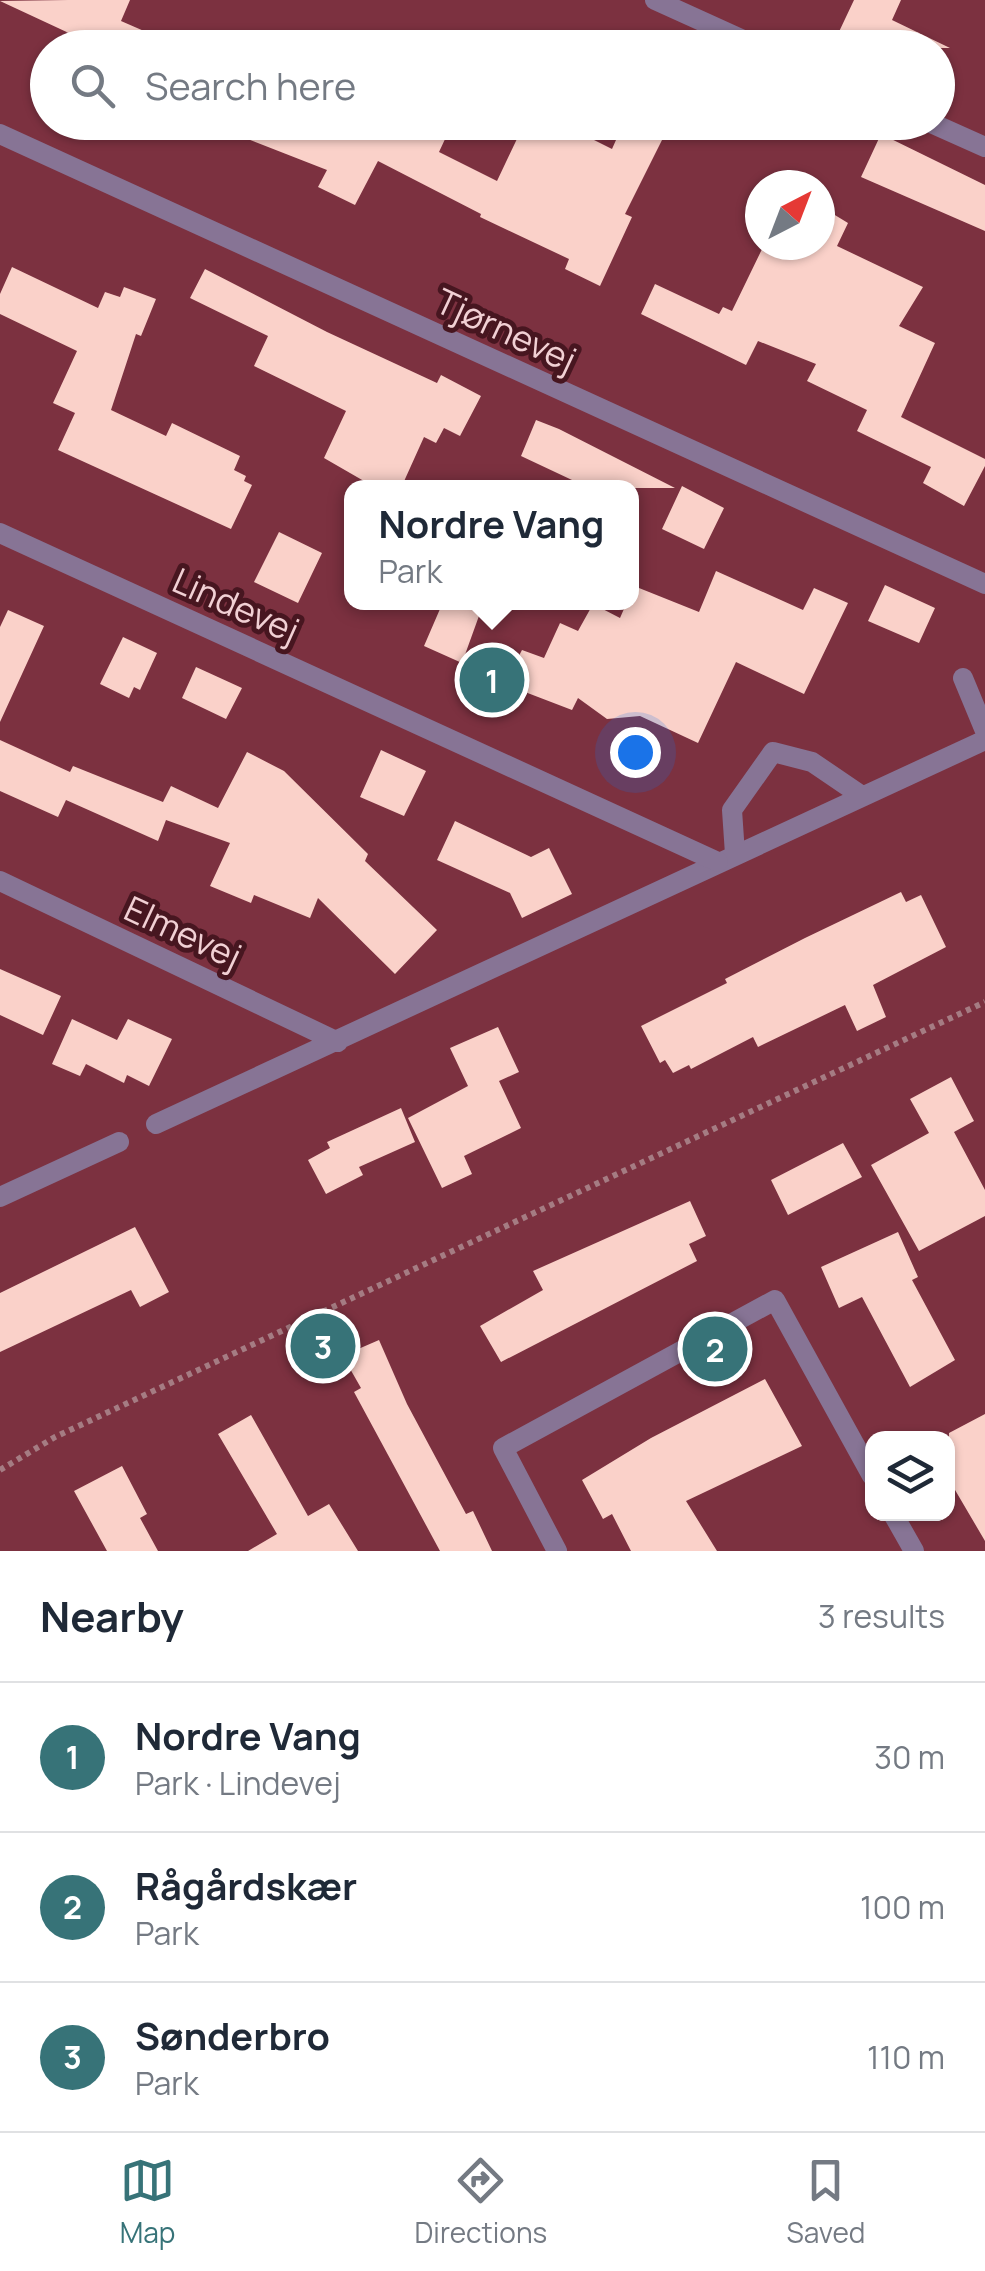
<!DOCTYPE html>
<meta charset="utf-8">
<style>
:root{--surface:#fff;--page:#f6f6f7;--text:#1f2937;--muted:#747a83;--line:#e0e1e3;--accent:#377378}
body{margin:0;font-family:Manrope,sans-serif;background:var(--page);color:var(--text)}
.controls{position:absolute;right:30px;bottom:30px;display:grid;overflow:hidden;border-radius:20px;box-shadow:0 2px 8px #0004}
.controls button{width:90px;height:90px;display:grid;place-items:center;padding:0;border:0;border-bottom:2px solid var(--line);background:var(--surface);color:var(--text);font:50px sans-serif}
.compass{position:absolute;left:745px;top:170px;width:90px;height:90px;border-radius:50%;background:var(--surface);box-shadow:0 2px 8px #0004;rotate:42deg}
.you{position:absolute;left:635px;top:752px;width:35px;height:35px;margin:-25px;border:8px solid #fff;border-radius:50%;background:#1a73e8;box-shadow:0 0 0 15px #1a73e833}
.badge{display:grid;place-items:center;width:65px;height:65px;border-radius:50%;background:var(--accent);color:#fff;font-size:32px;font-weight:700}
.pin{position:absolute;translate:-50% -50%;border:5px solid #fff;box-shadow:0 2px 10px #0006}
.popup{position:absolute;left:344px;top:480px;width:295px;height:130px;box-sizing:border-box;display:grid;place-content:center;border-radius:20px;background:var(--surface);filter:drop-shadow(0 2px 8px #0005);font-size:32px;white-space:nowrap;color:var(--muted)}
.popup b{font-size:38px;color:var(--text)}
.popup::after{content:'';position:absolute;left:50%;top:100%;margin-left:-20px;border:20px solid transparent;border-top-color:var(--surface)}
.list{margin:0;padding:0;list-style:none}
h2{display:flex;justify-content:space-between;align-items:center;height:130px;margin:0;padding:0 40px;font-size:42px}
h2 small{font-size:32px;font-weight:400;color:var(--muted)}
.list li{display:grid;grid-template-columns:65px 1fr auto;gap:30px;align-items:center;box-sizing:border-box;height:150px;padding:0 40px;border-top:2px solid var(--line)}
.list b{display:block;font-size:38px;white-space:nowrap}
.list p{margin:0;font-size:32px;white-space:nowrap;color:var(--muted)}
.list em{font-size:32px;font-style:normal;color:var(--muted)}
.icon{flex:none;width:55px;height:55px;fill:none;stroke:currentColor;stroke-width:2;stroke-linecap:round;stroke-linejoin:round}
.map{position:relative;flex:none;width:985px;height:1551px;overflow:hidden}
.search{position:absolute;background:var(--surface);box-shadow:0 2px 8px #0004;left:30px;right:30px;top:30px;height:110px;display:flex;align-items:center;gap:25px;box-sizing:border-box;padding:0 35px;border-radius:55px;color:var(--muted);font-size:38px}
.sheet{height:580px;background:var(--surface)}
nav{display:flex;justify-content:space-around;align-items:center;box-sizing:border-box;height:140px;border-top:2px solid var(--line);background:var(--surface);font-size:28px;color:var(--muted)}
nav a{display:grid;justify-items:center;gap:5px}
nav .on{color:var(--accent)}
.map>svg:first-child{display:block}
</style>
<div class="map">
<svg width="985" height="1551" viewBox="0 0 985 1551">
<rect width="100%" height="100%" fill="#52202a"/>
<path fill="#7c3140" fill-rule="evenodd" d="M0 0H985V1551H0ZM48 48H938V122H48ZM760 185H820V245H760ZM352 488H632V602H352ZM872 1438H948V1514H872Z"/>
<path fill="#fad1c9" d="M68 0H130L121 21 183 48H101L0 1Z
M854 0H901L892 20 950 48H861L837 36Z
M212 122H337L368 139 375 122H453L439 152 497 181 525 122H558L612 149 624 122H671L625 214 632 217 600 286 565 269 569 259 480 217 481 214 378 161 355 205 318 187 327 170 212 125Z
M881 134 985 185V231L861 177Z
M760 204V237L748 232Z
M820 206 848 223 837 246 923 287 899 326 935 343 901 417 985 459V466L964 506 923 483 931 467 857 431 867 410 807 381 816 364 758 341 746 365 641 314 655 284 719 314 723 307 732 311 764 245H820Z
M12 267 98 308 105 292 120 297 124 287 156 299 141 336 136 334 111 410 166 436 172 423 240 456 234 470 246 476 244 481 252 485 231 529 58 450 75 413 53 403 77 351 0 314V294Z
M205 269 327 332 437 383 441 375 481 396 460 436 444 428 436 443 424 437 401 488H376L324 458 346 411 254 366 268 336 190 298Z
M536 420 559 429 675 488H589L521 456Z
M682 486 724 508 704 549 662 529Z
M279 532 322 553 298 603 254 582Z
M716 571 803 610 814 588 848 603 804 694 736 662 698 743 640 716 607 719 578 698 572 710 504 684 522 650 544 658 560 623 578 631 593 604 620 618 627 602H632L634 586 699 612Z
M885 585 935 608 919 643 868 621Z
M443 602H484L462 663 424 646Z
M8 610 44 626 0 722V627Z
M123 637 157 653 140 690 134 687 129 698 100 684Z
M196 667 242 688 226 719 182 698Z
M0 740 70 772 73 766 163 802 171 786 218 808 247 752 284 771 368 854 365 861 437 930 395 974 318 898 310 918 254 895 251 903 210 886 230 843 166 820 158 841 66 800 58 817 0 791Z
M381 750 426 771 404 816 360 797Z
M455 821 531 857 549 848 572 894 522 918 510 893 437 860Z
M901 892 906 902 921 895 946 947 873 985 886 1017 857 1031 845 1005 758 1047 753 1037 691 1069 689 1065 673 1073 665 1060 660 1063 641 1026 727 983 725 979 805 938Z
M0 969 61 996 43 1035 0 1015Z
M72 1019 117 1040 128 1019 172 1039 149 1086 127 1075 124 1083 86 1064 80 1076 52 1064Z
M498 1027 519 1072 499 1081 521 1128 464 1156 472 1174 442 1188 408 1118 468 1086 450 1048Z
M951 1077 974 1121 954 1132 985 1190V1216L919 1251 871 1165 929 1133 910 1099Z
M401 1108 415 1142 359 1167 363 1175 326 1194 308 1160 330 1148 327 1142Z
M843 1143 862 1177 788 1215 771 1180Z
M690 1201 706 1236 689 1244 697 1261 501 1362 480 1326 543 1290 533 1271Z
M135 1227 169 1292 140 1307 131 1290 0 1352V1293Z
M898 1232 918 1277 912 1280 955 1360 910 1387 862 1297 839 1308 821 1267Z
M379 1340 407 1404 466 1514 473 1511 492 1551H440L354 1392 361 1388 349 1367 354 1365 349 1353Z
M765 1379 802 1446 686 1501 717 1551H631L612 1514 603 1519 582 1480 651 1438Z
M985 1414V1541L948 1478 949 1433Z
M251 1415 308 1516 329 1504 358 1551H248L277 1534 218 1434Z
M122 1466 147 1514 140 1518 158 1551H107L74 1491Z"/>
<g fill="none" stroke-linecap="round" stroke-linejoin="round">
<path stroke="#a57c83" stroke-width="6" stroke-dasharray="5 5" stroke-linecap="butt" d="M0 1470 55 1437 985 1002"/>
<path stroke="#877495" stroke-width="20" d="M963 678 985 731
M735 854 732 810 773 752 812 762 862 796
M0 881 338 1042
M156 1124 985 740
M0 1197 119 1142
M893 1514 914 1551
M557 1551 503 1448 775 1300 872 1476"/>
<path stroke="#877495" stroke-width="20" d="M655 0 761 48
M929 122 985 147
M0 134 985 584
M0 533 718 862"/>
</g>
<g text-anchor="middle" dominant-baseline="central" stroke-width="10" stroke-linejoin="round" paint-order="stroke">
<g font-size="35" fill="#f1d0d4" stroke="#471620">
<text transform="translate(506 330) rotate(25)">Tjørnevej</text>
<text transform="translate(236 605) rotate(24)">Lindevej</text>
<text transform="translate(183 932) rotate(25)">Elmevej</text>
</g>
</g>
</svg>
<div class="controls">
<button><svg class="icon" aria-label="layers" viewBox="0 0 24 24"><path d="M12 4l9 5-9 5-9-5zM3 14l9 5 9-5"/></svg></button>
</div>
<svg class="compass" viewBox="-18 -18 36 36"><path d="M0-13l5 13h-10z" fill="#e53935"/><path d="M0 13l5-13h-10z" fill="#747a83"/></svg>
<div class="you"></div>
<div class="pin badge" style="left:492px;top:680px">1</div>
<div class="popup"><b>Nordre Vang</b>Park</div>
<div class="pin badge" style="left:715px;top:1349px">2</div>
<div class="pin badge" style="left:323px;top:1346px">3</div>
<div class="search"><svg class="icon" aria-label="search" viewBox="0 0 24 24"><circle cx="10" cy="10" r="6"/><path d="M15 15l6 6"/></svg>Search here</div>
</div>
<section class="sheet">
<h2>Nearby<small>3 results</small></h2>
<ul class="list">
<li><span class="badge">1</span><div><b>Nordre Vang</b><p>Park · Lindevej</p></div><em>30 m</em></li>
<li><span class="badge">2</span><div><b>Rågårdskær</b><p>Park</p></div><em>100 m</em></li>
<li><span class="badge">3</span><div><b>Sønderbro</b><p>Park</p></div><em>110 m</em></li>
</ul>
</section>
<nav>
<a class="on"><svg class="icon" aria-label="map" viewBox="0 0 24 24"><path d="M3 6l6-2 6 2 6-2v14l-6 2-6-2-6 2zM9 4v14M15 6v14"/></svg>Map</a>
<a><svg class="icon" aria-label="directions" viewBox="0 0 24 24"><path d="M12 3l9 9-9 9-9-9zM9 14v-3h6M13 9l2 2-2 2"/></svg>Directions</a>
<a><svg class="icon" aria-label="saved" viewBox="0 0 24 24"><path d="M7 4h10v16l-5-4-5 4z"/></svg>Saved</a>
</nav>
